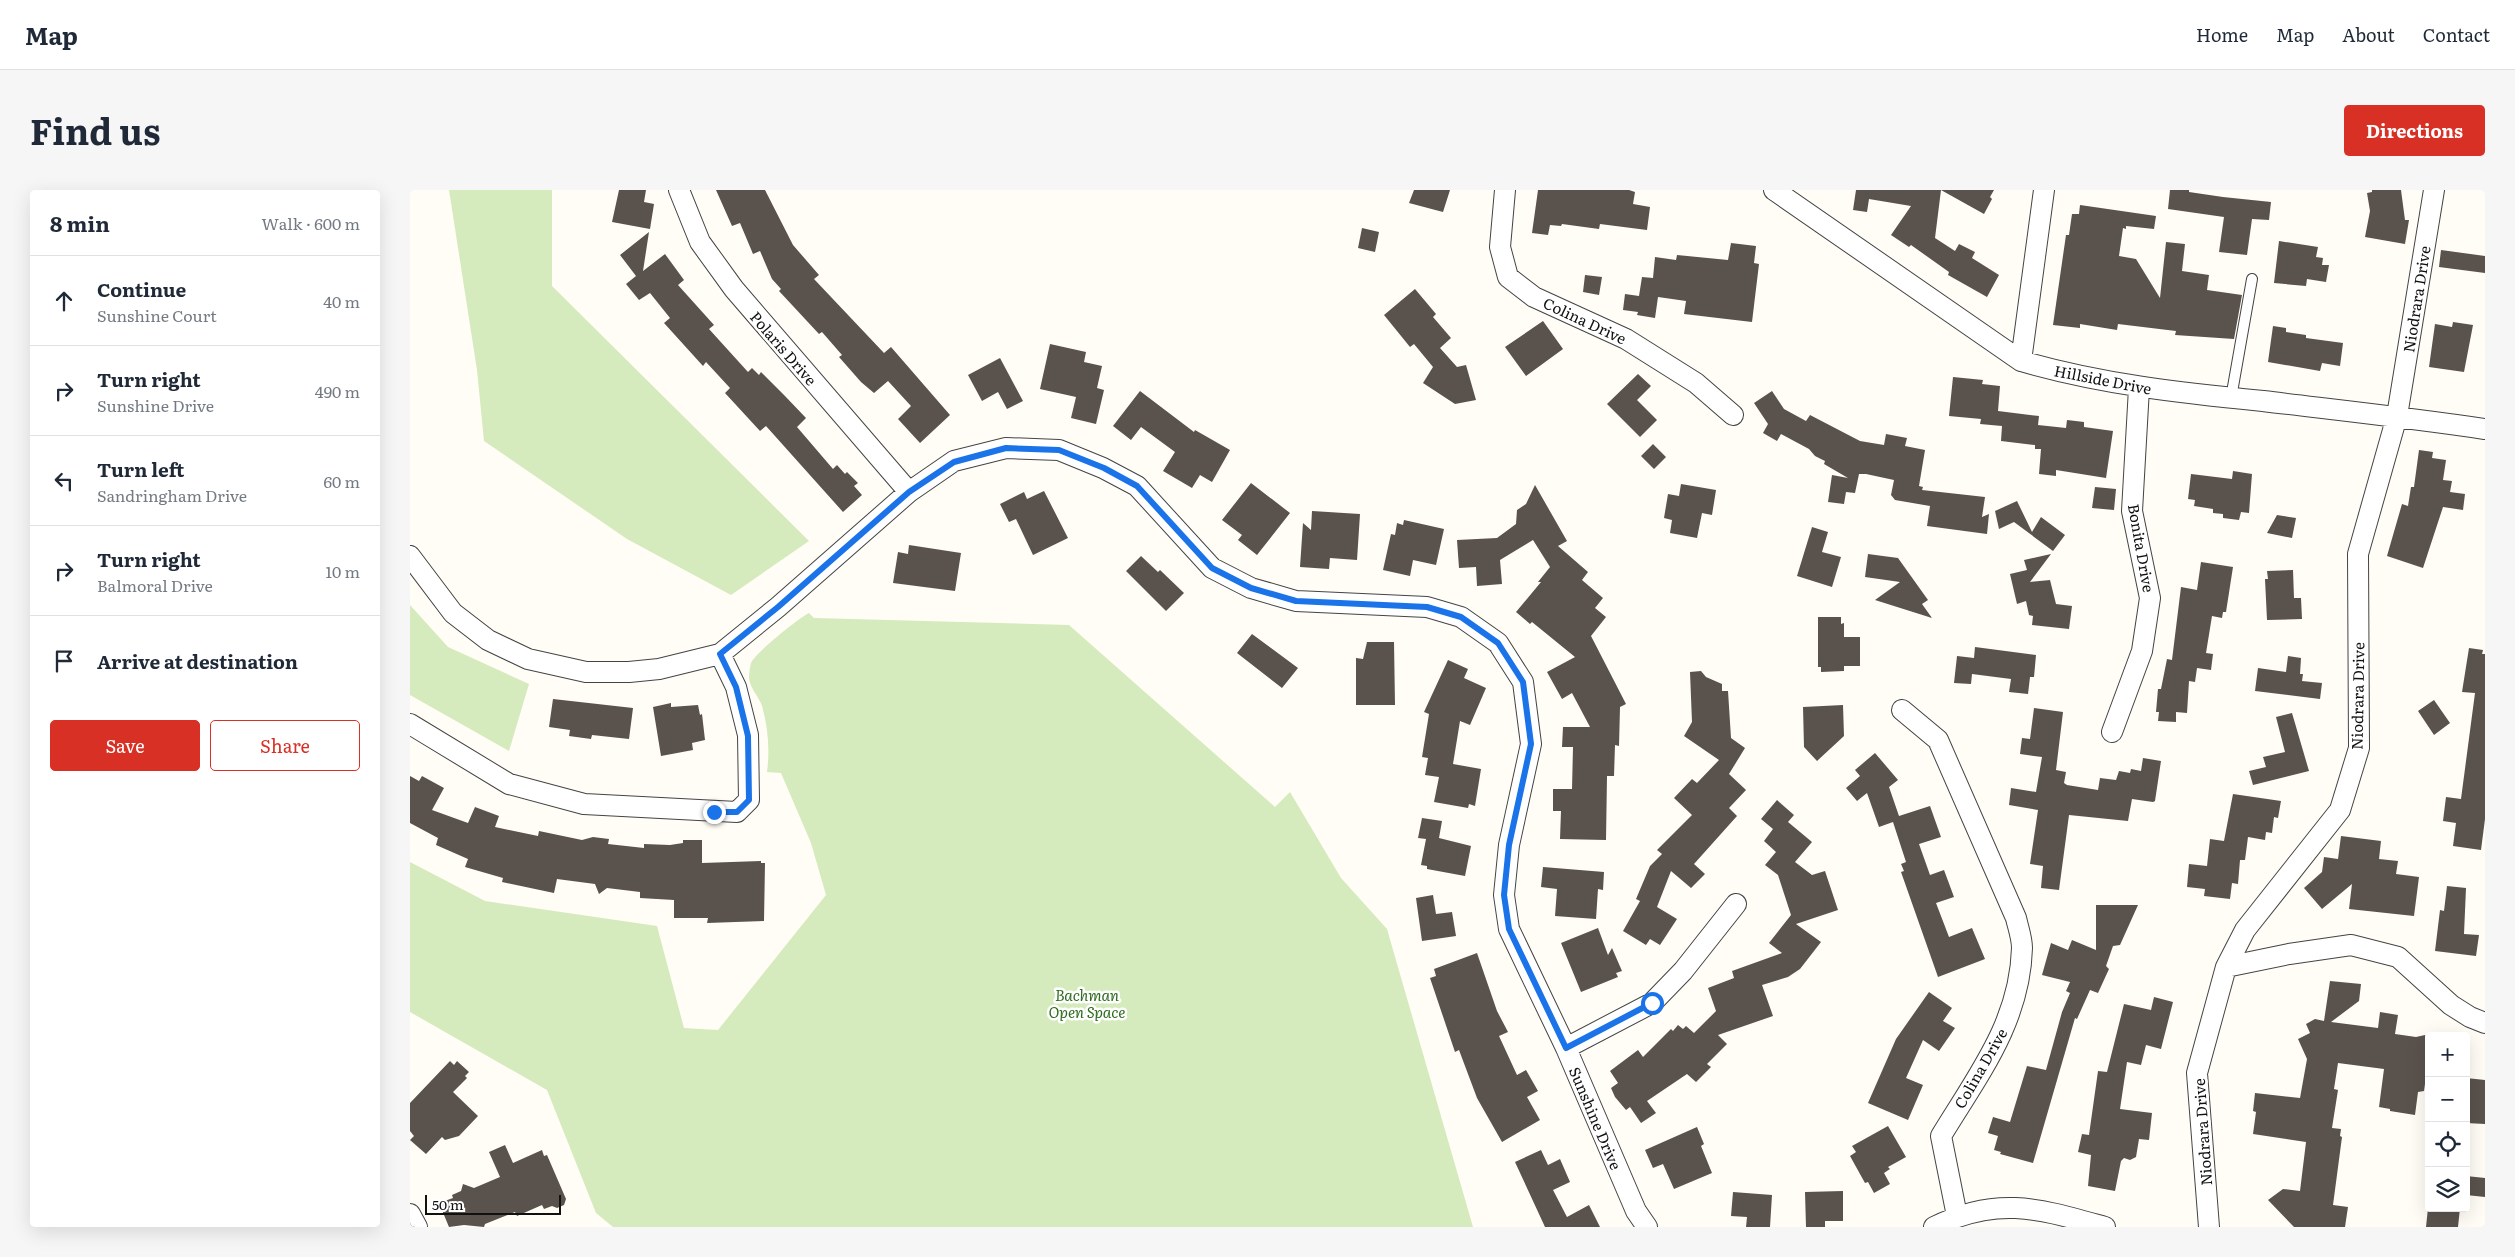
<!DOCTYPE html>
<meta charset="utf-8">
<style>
:root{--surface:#fff;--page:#f6f6f7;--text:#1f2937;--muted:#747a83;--line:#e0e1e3;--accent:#d93025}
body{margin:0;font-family:Literata,serif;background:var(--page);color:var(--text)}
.controls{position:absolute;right:15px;bottom:15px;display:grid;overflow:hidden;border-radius:5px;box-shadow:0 5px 20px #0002}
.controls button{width:45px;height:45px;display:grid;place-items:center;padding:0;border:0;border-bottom:1px solid var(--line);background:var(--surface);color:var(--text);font:25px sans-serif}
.scale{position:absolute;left:15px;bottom:12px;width:136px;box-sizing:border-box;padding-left:5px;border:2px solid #111;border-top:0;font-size:14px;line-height:18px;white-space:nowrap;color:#111;-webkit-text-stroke:4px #fff;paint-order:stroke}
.stop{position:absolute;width:15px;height:15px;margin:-11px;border:4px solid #1a73e8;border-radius:50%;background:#fff}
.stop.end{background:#1a73e8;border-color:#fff;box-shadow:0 1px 5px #0008}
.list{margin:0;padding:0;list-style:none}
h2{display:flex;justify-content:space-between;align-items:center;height:65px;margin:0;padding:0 20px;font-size:21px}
h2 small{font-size:16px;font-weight:400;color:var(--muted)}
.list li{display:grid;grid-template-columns:32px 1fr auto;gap:15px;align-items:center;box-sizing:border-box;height:90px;padding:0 20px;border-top:1px solid var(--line)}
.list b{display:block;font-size:19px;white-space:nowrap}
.list p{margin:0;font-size:16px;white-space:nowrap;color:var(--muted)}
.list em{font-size:16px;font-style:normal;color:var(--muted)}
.actions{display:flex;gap:10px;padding:15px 20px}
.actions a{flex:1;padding:11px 0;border:1px solid var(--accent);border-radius:5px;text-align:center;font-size:18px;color:var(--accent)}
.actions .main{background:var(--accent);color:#fff}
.icon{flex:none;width:28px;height:28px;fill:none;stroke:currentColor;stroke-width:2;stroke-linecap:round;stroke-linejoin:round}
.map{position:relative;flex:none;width:2075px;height:1037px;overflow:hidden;border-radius:5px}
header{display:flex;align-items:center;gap:30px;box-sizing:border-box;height:70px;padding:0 25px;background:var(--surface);border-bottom:1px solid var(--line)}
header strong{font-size:24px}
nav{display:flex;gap:28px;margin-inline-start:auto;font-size:18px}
.intro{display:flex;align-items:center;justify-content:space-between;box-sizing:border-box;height:120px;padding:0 30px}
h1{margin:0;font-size:35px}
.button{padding:12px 22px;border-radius:5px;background:var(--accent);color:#fff;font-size:18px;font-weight:700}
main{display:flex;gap:30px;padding:0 30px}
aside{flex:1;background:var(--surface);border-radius:5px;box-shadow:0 5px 20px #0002}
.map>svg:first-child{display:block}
</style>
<header>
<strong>Map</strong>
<nav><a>Home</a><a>Map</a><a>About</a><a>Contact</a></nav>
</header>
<div class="intro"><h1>Find us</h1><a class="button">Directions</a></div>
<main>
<aside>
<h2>8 min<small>Walk · 600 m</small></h2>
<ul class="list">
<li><svg class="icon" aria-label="ahead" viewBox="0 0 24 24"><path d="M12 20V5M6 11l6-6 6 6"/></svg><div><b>Continue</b><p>Sunshine Court</p></div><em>40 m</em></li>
<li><svg class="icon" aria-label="right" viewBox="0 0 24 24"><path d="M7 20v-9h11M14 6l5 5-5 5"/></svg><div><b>Turn right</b><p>Sunshine Drive</p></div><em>490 m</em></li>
<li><svg class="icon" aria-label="left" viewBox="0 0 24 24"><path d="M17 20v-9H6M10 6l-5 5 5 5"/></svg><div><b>Turn left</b><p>Sandringham Drive</p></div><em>60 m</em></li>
<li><svg class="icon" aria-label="right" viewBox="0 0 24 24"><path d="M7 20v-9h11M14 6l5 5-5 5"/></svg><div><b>Turn right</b><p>Balmoral Drive</p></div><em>10 m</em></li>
<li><svg class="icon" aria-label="arrive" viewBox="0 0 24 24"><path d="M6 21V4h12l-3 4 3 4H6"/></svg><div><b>Arrive at destination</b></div></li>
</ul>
<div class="actions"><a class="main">Save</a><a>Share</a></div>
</aside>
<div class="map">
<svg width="2075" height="1037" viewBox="0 0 2075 1037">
<rect width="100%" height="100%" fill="#fffdf5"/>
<path fill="#d5ebbd" d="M39 0H142V96L399 351 321 405 217 349 74 251 67 180Z
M0 415 38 457 119 494 99 561 0 505Z
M399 423 404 428 659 435 865 617 880 602 931 688 977 739 1063 1037H203L186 1023 137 900 0 822V672L75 711 247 736 274 838 308 840 416 705 401 653 371 583 357 582C360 560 358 537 352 516 349 507 340 498 339 488 339 485 340 476 341 473 345 463 389 428 399 423Z"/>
<path fill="#5a524d" d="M209 0H236L234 12 244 14 240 39 202 32Z
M306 0H355L383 55 409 85 404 89 474 163 481 157 540 225 510 253 488 229 501 216 478 191 464 203 451 192 429 167 432 165 412 142 409 144 369 101 371 99 362 89 350 61 343 64 330 33 322 36Z
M1004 0H1040L1033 22 999 13Z
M1128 0H1219L1225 2 1223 14 1240 17 1237 40 1190 34 1189 39 1152 34 1151 36 1140 35 1138 45 1122 43Z
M1446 0H1584L1580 7 1582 9 1574 24 1531 0 1525 48 1545 61 1549 54 1565 62 1562 68 1589 85 1577 107 1538 85 1539 82 1501 55 1499 57 1481 45 1501 16 1459 9 1457 22 1443 20Z
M1760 0H1779V2L1813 7 1861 12 1859 30 1842 29 1837 65 1809 62 1814 27 1758 19Z
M1962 0H1991L1995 30H1999L1995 54 1955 47 1960 21 1957 3 1962 2Z
M1670 15 1746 26 1744 39 1716 36V39L1713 38 1709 66 1726 69 1750 108 1756 52 1775 54 1772 81 1799 85 1797 100 1832 105 1824 149 1765 145 1766 141 1708 134 1707 140 1670 134V138L1643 135 1656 45H1659L1662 24H1669Z
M952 38 969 42 965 62 948 58Z
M239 42 233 81 255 64 274 90 268 95 304 135 299 139 338 182 342 178 349 185 351 182 374 205 396 228 387 237 423 279 427 275 435 284 437 282 448 293 444 296 452 305 433 322 356 236 350 241 315 203 320 198 296 172 293 176 254 133 260 128 240 103 229 110 216 94 226 86 210 65Z
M1869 51 1908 57 1906 67 1913 68 1912 75H1919L1916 92 1897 89 1896 96 1864 93Z
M1321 53 1346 56 1344 73 1349 74 1342 132 1274 124 1276 111 1248 107 1245 128 1227 125 1228 122 1213 120 1215 104 1229 106 1232 87 1243 88 1245 67 1266 70 1267 65 1318 70Z
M2031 60 2075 66V83L2029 77Z
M1175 85 1192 87 1189 105 1173 102Z
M1005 99 1026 124 1023 127 1041 148 1030 158 1047 177 1056 175 1066 210 1045 214 1013 193 1023 177 1004 154 1000 157 974 125Z
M1133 131 1153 159 1116 186 1095 157Z
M2043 132 2063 135 2054 182 2019 177 2025 134 2042 137Z
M1863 136 1876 138V142L1896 145V148L1933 153 1930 176 1912 173 1910 181 1858 172Z
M640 154 676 162 674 172 692 176 687 198 694 200 686 234 661 228 666 207 630 199Z
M590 168 613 211 597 219 588 202 572 211 558 185Z
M1228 184 1241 196 1227 210 1247 230 1230 247 1197 214Z
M1543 187 1573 190 1572 194 1590 196 1588 221 1629 226 1628 235 1656 238 1657 230 1674 232V237L1703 241 1696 288 1646 280V286L1629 284 1631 259H1625V255L1591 251 1592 236 1570 234 1571 229 1539 226Z
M730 201 784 242 785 240 820 260 802 292 790 285 782 298 753 281 765 262 731 237 721 250 703 236Z
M1362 201 1374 219 1396 231 1400 225 1450 251 1474 255 1476 244 1497 248 1495 256 1515 260 1509 296 1513 297 1512 300 1575 307 1572 327 1579 324 1577 344 1517 336 1520 316 1485 310 1481 305 1484 290 1456 284H1449L1445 303 1436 302 1434 314 1418 312 1422 285 1438 288 1414 274 1415 271 1405 266 1399 259 1371 244 1367 251 1353 243 1358 234 1344 213Z
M1243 254 1256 267 1244 279 1231 266Z
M2009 260 2023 262 2022 268 2036 270 2033 290 2042 291 2040 302 2055 304 2053 320 2033 317 2013 378 1977 366 1992 314 1998 316 2001 297H2004Z
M1823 281 1842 284 1839 323 1831 322 1829 330 1813 328V324L1803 323V319L1784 316 1785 310 1778 309 1781 284 1822 289Z
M841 293 880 323 847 365 828 350 832 345 812 330Z
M1271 294 1306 300 1302 325 1292 323 1287 348 1260 343 1262 330 1254 328 1258 304 1269 306Z
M1125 295 1157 351 1148 356 1178 382 1172 390 1193 408 1185 418 1196 427 1181 446 1216 514 1210 517 1209 556 1205 555 1204 586H1197L1196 650 1150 649 1151 621H1143V599H1162L1163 557H1152L1153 537H1180L1162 503 1152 509 1137 482 1165 467 1122 432 1120 434 1106 422 1131 392H1128L1140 377 1123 350 1090 370 1092 394 1067 396 1066 377 1049 378 1047 350 1087 348 1106 334 1107 320 1116 314Z
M1685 297 1706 299 1704 320 1682 318Z
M634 301 658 348 623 365 606 329 599 332 590 314 614 302 617 309Z
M1607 311 1622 342 1631 327 1655 345 1643 361 1604 332 1589 339 1585 321Z
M902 321 950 324 947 370 920 368 919 379 890 377 893 333 901 340Z
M1867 325 1886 328 1882 348 1857 343Z
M994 330 1034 339 1026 375 1003 370 1000 386 973 380 981 344 985 345 987 333 993 335Z
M1402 337 1418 342 1412 362 1431 367 1422 397 1387 386Z
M499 355 551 363 545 401 483 393 488 362 498 364Z
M1458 364 1488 368 1518 410 1512 414 1522 428 1465 410 1490 392 1455 387Z
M1641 364 1620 392 1640 390 1646 414 1662 416 1659 439 1622 435 1623 426 1619 425 1616 411 1607 414 1600 384 1617 380 1614 370Z
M731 366 748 382 750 380 774 403 756 421 716 381Z
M1791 372 1823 377 1816 422H1813L1812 428 1802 426 1796 463 1803 464 1801 480 1787 478 1785 492 1779 491 1777 523 1766 522V532L1748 531 1749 522H1746L1748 499H1751L1757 469 1762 470 1771 397 1787 400Z
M1883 380 1884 408H1891L1892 429 1857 430 1855 389H1858L1857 381Z
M1408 427H1431V434L1434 433V447H1450V476H1434V481L1411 482V477H1408Z
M842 444 888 478 872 498 827 463Z
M957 452H984L985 515H946V468L953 469Z
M1565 457 1626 465 1624 487H1620L1618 504 1599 502 1601 489 1562 484 1561 494 1544 493 1547 466 1564 468Z
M2059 458 2073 460 2072 464H2075V629L2071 660 2043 656 2046 633 2033 631 2036 607 2051 609 2065 503 2052 502Z
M1878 466 1891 468 1890 484H1893L1892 491 1912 493 1910 509 1845 501 1848 478 1876 482Z
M1038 470 1058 479 1054 488 1076 498 1060 535 1050 531 1043 574 1071 579 1065 616 1059 614 1058 618 1024 612 1029 587 1015 585 1018 568 1012 567 1019 524 1014 522Z
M1291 481 1296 487 1312 494V501H1318L1321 548 1335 558 1319 584 1336 600 1319 618 1327 626 1284 674 1295 684 1281 698 1261 681 1247 717 1267 729 1250 755 1240 749 1236 755 1213 741 1230 711 1226 709 1240 676 1252 664 1247 660 1282 625 1264 608 1282 589 1287 593 1309 570 1274 546 1282 532 1280 482Z
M143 509 223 518 219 549 182 545 181 549 159 546 160 540 139 537Z
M2024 510 2040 533 2024 545 2008 521Z
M261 513V517L288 515 290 525 292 524 295 550 282 553 283 560 251 566 243 517Z
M1433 515 1434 546 1407 571 1394 557 1393 517Z
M1624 518 1653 522 1646 580 1656 582 1654 593 1657 595 1688 600 1690 588 1706 590 1709 581 1720 583 1721 579 1731 581 1733 568 1751 571 1745 611 1743 612 1722 609 1718 631 1659 625 1649 700 1631 698 1633 676 1620 674 1628 620 1599 615 1601 598 1626 602 1632 567 1610 564 1612 548 1620 549Z
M1882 523 1899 581 1843 595 1839 581 1856 577 1853 567 1875 562 1866 527Z
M1465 563 1488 590 1479 597 1489 626 1520 616 1531 647 1509 654 1520 685 1534 680 1544 707 1526 713 1539 747 1562 738 1575 769 1528 787 1491 682 1494 681 1491 674 1496 672 1483 632 1469 637 1457 603 1447 611 1436 598 1450 586 1445 580Z
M0 586 9 591 12 586 34 598 22 620 58 633 65 617 89 626 85 637 128 646 129 641 172 650 183 647 199 649 198 654 234 658V654L260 655 273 653V650H292V673L351 671V673H355L354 731 297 733 298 728H264V710L230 708V702L197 698 189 704 185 694 147 689 144 703 92 692 93 688 55 677 58 669 26 655 28 648 0 633Z
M1823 604 1871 611 1868 628 1864 627 1862 643 1856 642 1855 650 1838 647 1835 670H1830L1828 694 1822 693 1820 709 1794 706 1795 699 1777 697 1779 674 1797 676 1800 649 1814 651Z
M1367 610 1384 625 1378 632 1402 652 1385 672 1402 685 1415 681 1428 720 1386 734 1411 752 1390 779 1378 787 1352 795 1363 826 1308 845 1317 854 1297 874 1301 877 1286 892 1277 884 1237 911 1246 923 1231 933 1220 917 1216 920 1205 907 1201 898 1208 893 1200 881 1228 860 1233 867 1261 839 1263 841 1268 835 1273 839 1276 836 1284 843 1306 821 1298 798 1324 788 1322 781 1372 763 1359 753 1381 725 1368 685 1355 675 1366 662 1354 651 1363 639 1351 629Z
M1012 628 1032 631 1029 648 1061 656 1055 686 1017 679V676L1011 675 1016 649 1008 648Z
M1931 646 1971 651 1969 669 1988 671 1986 684 2009 687 2004 726 1939 719 1942 694 1912 719 1894 698 1912 682 1914 667 1928 669Z
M1133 677 1194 682 1193 700 1188 699 1186 729 1145 726 1147 699 1131 697Z
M2037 696 2056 698 2054 744 2069 745 2066 766 2025 761 2030 720 2034 721Z
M1023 705 1026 724 1042 722 1046 746 1012 751 1006 708Z
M1686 715H1728L1710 755 1703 756 1696 776 1699 779 1688 803 1680 800 1667 829 1665 828 1623 973 1590 964 1591 962 1584 960 1588 946 1578 943 1583 927 1600 932 1617 876 1636 880 1652 822 1660 803 1656 801 1660 792 1632 785 1641 753 1658 760 1662 750 1686 760Z
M1188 738 1198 765 1202 758 1212 781 1206 783 1208 787 1171 802 1151 753Z
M1067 763 1087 821 1098 842 1089 846 1107 885 1116 880 1128 901 1117 907 1130 930 1092 952 1067 908 1049 860 1045 862 1020 788 1026 786 1024 779Z
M1920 791 1951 794 1949 811 1921 832 1968 838 1970 822 1988 825 1985 844 2006 847 2015 845 2019 850V891L2015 894 2014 901 2008 902 2005 925 1980 921V919L1969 917 1974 879 1928 873 1924 899 1928 900 1922 938 1931 939 1930 946 1932 947 1923 1015 1938 1017 1935 1037H1884L1858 1010 1873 999 1890 1001 1896 952 1843 944 1846 922 1843 921 1845 903 1890 908 1897 869 1888 849 1900 843 1896 834 1905 829 1914 831Z
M1519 802 1542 818 1533 831 1545 838 1529 861 1513 850 1496 888 1513 895 1498 930 1458 913 1486 849Z
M1744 807 1763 812 1751 859 1736 855 1731 875 1717 872 1710 919 1742 923 1739 950 1729 949 1726 967 1720 970 1714 968 1711 971 1705 1001 1678 996 1681 965 1668 962 1672 944 1679 945 1688 881 1697 882 1714 814 1741 820Z
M40 871 44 875 47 871 59 882 55 886 57 888 43 902 68 926 49 946 35 950 32 947 16 964 0 950 4 946 0 941V913Z
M2056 888 2075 890V934L2056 933Z
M1478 936 1496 967 1478 977 1480 979 1474 983 1480 994 1464 1003 1458 992 1455 993 1440 966 1446 962 1442 956Z
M1287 937 1294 954 1291 956 1302 983 1264 999 1253 974 1243 978 1235 960Z
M95 955 103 973 132 960 134 966 137 965 156 1009 154 1015 147 1018 142 1016 134 1019 132 1015 107 1026 105 1022 75 1034 74 1037 54 1035 39 1037 29 1013 43 1008 42 1005 51 1001 53 994 64 998 90 987 79 962Z
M1131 960 1138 975 1150 969 1160 992 1143 1000 1157 1027 1179 1015 1190 1037H1135L1105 972Z
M2056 986 2075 988V1007L2056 1005Z
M1433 1001V1031H1415V1037H1396L1395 1002Z
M1323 1002 1362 1005 1360 1037H1336L1337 1027 1321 1026Z
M2018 1018H2050L2048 1037H2016Z"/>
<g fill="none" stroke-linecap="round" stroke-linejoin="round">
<defs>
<path id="service" d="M1821 208 1842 89"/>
<path id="minor" d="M269 0 290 52 324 99 499 302
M1095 0 1090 57 1098 87 1124 107 1216 149 1286 193 1323 225
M1364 0 1611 171C1690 194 1771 203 1853 211 1927 220 2001 228 2075 239
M1611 171 1634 0
M0 366 43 423 78 450 118 469 176 482H219L249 479 310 464 368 417 499 302 544 271 596 258 649 260 693 278 727 296 802 378 841 398 886 411 1017 417 1051 427 1088 453 1113 492 1121 554 1099 655 1094 705 1099 739 1156 858 1226 1021 1237 1037
M1492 520 1528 550 1606 728C1608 737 1612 748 1612 758 1610 832 1568 885 1531 946L1547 1026
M0 534 99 594 174 614 327 622 339 610 338 545 326 497 310 464
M1702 542 1732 461 1740 408 1722 321 1729 198
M1816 777 1879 764 1941 755 1988 767 2041 815 2060 827 2075 833
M1156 858 1242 813 1273 781 1326 714
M0 1024 7 1037
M1524 1037C1588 1005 1630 1019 1695 1037
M1799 1037 1787 883 1816 777 1835 740 1930 620 1949 558 1948 364 1987 226 2024 0"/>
</defs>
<use href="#service" stroke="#444" stroke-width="12"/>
<use href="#minor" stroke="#444" stroke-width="22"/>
<use href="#service" stroke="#fff" stroke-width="10"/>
<use href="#minor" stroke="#fff" stroke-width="20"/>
</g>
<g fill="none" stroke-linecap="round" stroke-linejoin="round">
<path stroke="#1a73e8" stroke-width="6" d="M304 622H327L339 610 338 546 326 497 310 464 368 417 499 302 544 272 596 258 649 260 694 278 727 296 802 378 841 398 886 411 1017 417 1051 427 1088 453 1113 492 1121 554 1099 655 1094 705 1099 739 1156 858 1242 813"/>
</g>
<g text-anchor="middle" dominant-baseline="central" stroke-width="5" stroke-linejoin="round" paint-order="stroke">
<g font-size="15" fill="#111" stroke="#fff">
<text transform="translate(2006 109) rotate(-81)">Niodrara Drive</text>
<text transform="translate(1175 130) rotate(25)">Colina Drive</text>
<text transform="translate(374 158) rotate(49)">Polaris Drive</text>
<text transform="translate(1693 189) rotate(11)">Hillside Drive</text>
<text transform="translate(1732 358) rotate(80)">Bonita Drive</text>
<text transform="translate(1947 506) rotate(-89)">Niodrara Drive</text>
<text transform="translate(1570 878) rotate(-60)">Colina Drive</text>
<text transform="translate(1186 928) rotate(67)">Sunshine Drive</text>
<text transform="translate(1792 942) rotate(-94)">Niodrara Drive</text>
</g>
<g font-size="15" font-style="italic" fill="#2f6b1f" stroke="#fff">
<text x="677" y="804">Bachman<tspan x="677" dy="17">Open Space</tspan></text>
</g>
</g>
</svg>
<div class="controls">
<button>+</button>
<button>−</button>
<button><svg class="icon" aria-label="locate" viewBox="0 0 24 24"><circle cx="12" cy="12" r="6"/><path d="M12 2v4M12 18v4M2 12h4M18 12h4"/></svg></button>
<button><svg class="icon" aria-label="layers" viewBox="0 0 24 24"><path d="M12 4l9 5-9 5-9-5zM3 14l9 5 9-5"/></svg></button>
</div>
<div class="scale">50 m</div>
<div class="stop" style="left:1242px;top:813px"></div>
<div class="stop end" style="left:304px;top:622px"></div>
</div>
</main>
